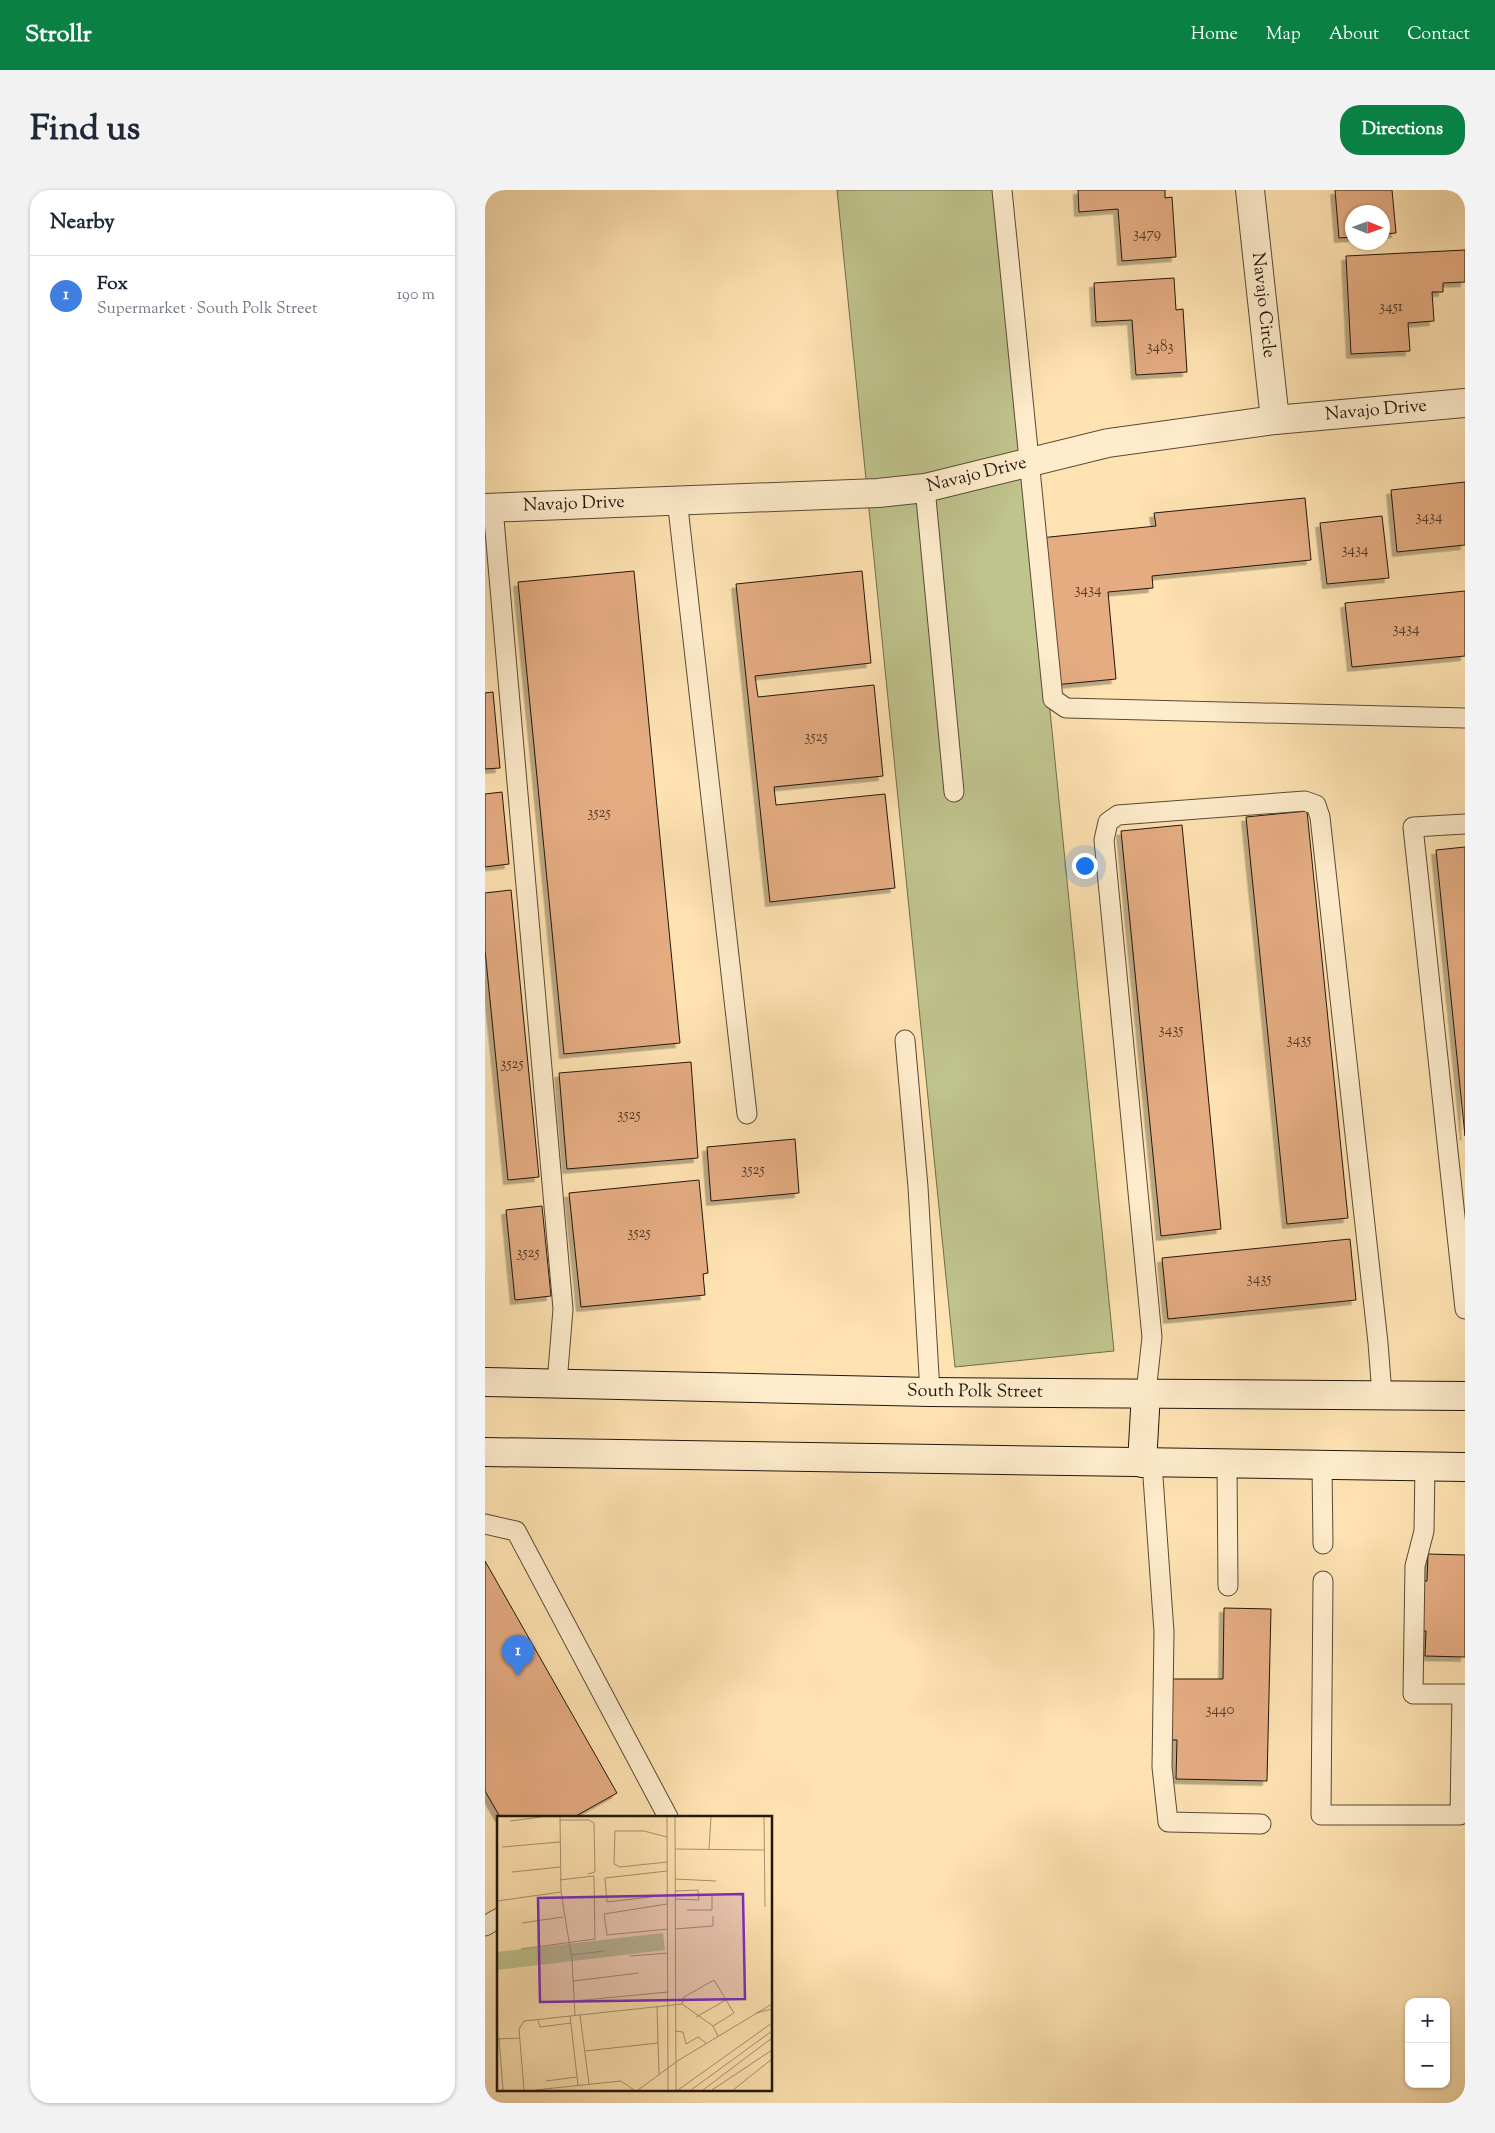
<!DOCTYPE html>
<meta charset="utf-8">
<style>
:root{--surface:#fff;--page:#f2f2f3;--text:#1f2937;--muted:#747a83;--line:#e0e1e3;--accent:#0b8043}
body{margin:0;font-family:"Sorts Mill Goudy",serif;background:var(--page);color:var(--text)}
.controls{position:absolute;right:15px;bottom:15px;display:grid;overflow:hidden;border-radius:10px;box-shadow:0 1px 4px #0004}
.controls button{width:45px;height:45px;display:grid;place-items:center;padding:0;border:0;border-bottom:1px solid var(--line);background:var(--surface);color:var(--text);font:25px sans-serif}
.compass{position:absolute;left:860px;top:15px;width:45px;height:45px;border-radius:50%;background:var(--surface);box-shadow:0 1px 4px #0004;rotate:91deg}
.you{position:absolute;left:599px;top:675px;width:18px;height:18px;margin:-12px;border:4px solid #fff;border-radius:50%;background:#1a73e8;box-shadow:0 0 0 8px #1a73e833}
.badge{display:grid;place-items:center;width:32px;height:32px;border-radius:50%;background:var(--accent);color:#fff;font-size:16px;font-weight:700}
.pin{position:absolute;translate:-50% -41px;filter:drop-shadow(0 1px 2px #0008)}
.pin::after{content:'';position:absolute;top:26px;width:18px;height:15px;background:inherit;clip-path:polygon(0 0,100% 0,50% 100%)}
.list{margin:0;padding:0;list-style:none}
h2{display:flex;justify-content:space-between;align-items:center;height:65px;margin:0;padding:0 20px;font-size:21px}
h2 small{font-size:16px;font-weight:400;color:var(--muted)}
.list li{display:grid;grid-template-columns:32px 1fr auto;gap:15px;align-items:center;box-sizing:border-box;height:80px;padding:0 20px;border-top:1px solid var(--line)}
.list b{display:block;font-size:19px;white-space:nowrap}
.list p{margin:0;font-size:16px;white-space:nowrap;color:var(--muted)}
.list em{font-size:16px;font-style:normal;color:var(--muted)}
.map{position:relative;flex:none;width:980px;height:1913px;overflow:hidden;border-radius:20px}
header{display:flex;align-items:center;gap:30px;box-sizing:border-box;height:70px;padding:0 25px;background:var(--accent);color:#fff}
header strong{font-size:24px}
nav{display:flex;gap:28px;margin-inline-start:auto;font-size:18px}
.intro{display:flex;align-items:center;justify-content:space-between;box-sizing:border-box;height:120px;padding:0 30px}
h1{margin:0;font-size:35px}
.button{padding:12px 22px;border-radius:20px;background:var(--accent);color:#fff;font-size:18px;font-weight:700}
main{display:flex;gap:30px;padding:0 30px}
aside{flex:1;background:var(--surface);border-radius:20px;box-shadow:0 1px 4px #0004}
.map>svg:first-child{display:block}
</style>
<header>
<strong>Strollr</strong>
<nav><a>Home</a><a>Map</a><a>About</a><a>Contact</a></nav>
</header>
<div class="intro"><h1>Find us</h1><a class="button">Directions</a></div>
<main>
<aside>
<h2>Nearby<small></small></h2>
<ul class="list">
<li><span class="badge" style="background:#3f7fe0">1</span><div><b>Fox</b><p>Supermarket · South Polk Street</p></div><em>190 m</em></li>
</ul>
</aside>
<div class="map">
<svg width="980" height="1913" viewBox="0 0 980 1913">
<defs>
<filter id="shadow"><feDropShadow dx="-4.5" dy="4.5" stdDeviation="0" flood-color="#0004"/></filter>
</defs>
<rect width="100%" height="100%" fill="#fee2b1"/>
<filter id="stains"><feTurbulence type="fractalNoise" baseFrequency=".004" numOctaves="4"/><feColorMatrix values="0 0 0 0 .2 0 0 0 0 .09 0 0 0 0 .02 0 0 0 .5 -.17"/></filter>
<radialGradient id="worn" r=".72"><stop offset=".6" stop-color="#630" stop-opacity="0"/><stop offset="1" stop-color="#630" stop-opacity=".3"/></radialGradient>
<path fill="#bfc38c" stroke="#706d4c" d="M352 0H513L629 1161 470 1177Z"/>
<path fill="#e5ac82" stroke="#22170d" filter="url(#shadow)" d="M593 0H680V8L687 7 691 67 637 71 633 19 594 22Z
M850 0H907L911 43 898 44V22H868V47L854 48Z
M980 60V92L958 93V102H947L949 131 923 133 925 161 866 164 861 66Z
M689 88 691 120 698 119 702 182 651 185 647 130 611 132 609 93Z
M980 292V355L912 362 906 300Z
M820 308 826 370 667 386 668 398 623 402 631 489 569 495 555 348 671 336 669 323Z
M897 326 904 388 842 394 835 333Z
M149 381 195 853 79 864 33 392Z
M377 381 386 473 270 486 273 507 389 495 398 586 289 597 291 615 400 604 410 698 285 712 251 394Z
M980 401V466L867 477 860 413Z
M8 502 15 578 0 579V503Z
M17 602 24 674 0 677V604Z
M822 621 863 1028 802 1034 761 627Z
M697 635 736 1039 676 1046 636 641Z
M980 657V946L951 660Z
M26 700 54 987 23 990 0 760V703Z
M206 872 213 968 82 979 74 883Z
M310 949 314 1003 226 1011 222 957Z
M214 990 223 1083 218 1084 220 1105 96 1117 84 1003Z
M57 1016 66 1106 30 1110 21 1020Z
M865 1049 871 1110 683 1129 677 1068Z
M943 1364 980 1365V1467L940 1466 941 1441H934L936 1391H942Z
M0 1371 132 1603 89 1627H15L0 1601Z
M739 1418 786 1419 782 1591 691 1589 692 1550H685L687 1489H738Z"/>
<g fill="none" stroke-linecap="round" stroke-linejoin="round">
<defs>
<path id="service" d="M517 0 568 509 581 518 980 528
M440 298 469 602
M192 309 262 924
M8 318 78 1119 72 1193
M980 634 928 637 980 1119
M420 850 433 997 445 1202
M661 1203 667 1147 619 650 623 632 633 625 820 611 831 615 835 627 893 1153 897 1205
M667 1273 679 1442 677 1577 683 1632 776 1634
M742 1274 743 1396
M837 1275 838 1354
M940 1276 939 1341 930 1376 928 1504H980
M0 1334 31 1341 183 1627
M838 1391 836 1625H975L977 1504
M0 1736 14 1728"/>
<g id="minor">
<path id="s1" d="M765 0 790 230"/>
<path id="s2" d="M0 318 393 303 440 298 623 253 790 230 980 213"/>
</g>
<g id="secondary">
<path id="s3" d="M0 1192 445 1202 980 1206"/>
<path d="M0 1262 980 1277"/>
<path d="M657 1273 661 1203"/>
</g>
</defs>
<use href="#service" stroke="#594a36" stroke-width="21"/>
<use href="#minor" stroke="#594a36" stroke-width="30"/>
<use href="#secondary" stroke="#22170d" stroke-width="30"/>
<use href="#service" stroke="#feeccc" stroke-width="19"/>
<use href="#minor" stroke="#feeccc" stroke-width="28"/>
<use href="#secondary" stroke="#feeccc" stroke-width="28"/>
</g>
<g text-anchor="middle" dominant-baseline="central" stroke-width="5" stroke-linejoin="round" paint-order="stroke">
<g font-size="15" fill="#533c2a">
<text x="662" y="44">3479</text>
<text x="906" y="117">3451</text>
<text x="675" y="157">3483</text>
<text x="944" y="327">3434</text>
<text x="870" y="360">3434</text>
<text x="603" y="400">3434</text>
<text x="921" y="439">3434</text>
<text x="331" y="547">3525</text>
<text x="114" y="623">3525</text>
<text x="686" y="840">3435</text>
<text x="814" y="850">3435</text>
<text x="27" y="874">3525</text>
<text x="144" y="925">3525</text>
<text x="268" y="980">3525</text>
<text x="154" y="1043">3525</text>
<text x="43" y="1063">3525</text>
<text x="774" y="1089">3435</text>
<text x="735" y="1520">3440</text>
</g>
<g font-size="18" fill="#22170d" stroke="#feeccc">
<text stroke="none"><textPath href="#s1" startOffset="116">Navajo Circle</textPath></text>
<text stroke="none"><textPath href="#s2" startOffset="899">Navajo Drive</textPath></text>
<text stroke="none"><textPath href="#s2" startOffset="494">Navajo Drive</textPath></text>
<text stroke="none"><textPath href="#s2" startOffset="89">Navajo Drive</textPath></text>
<text stroke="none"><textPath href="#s3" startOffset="490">South Polk Street</textPath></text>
</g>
</g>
<g transform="translate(12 1626)">
<rect width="275" height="275" fill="#fee2b1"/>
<path d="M166 117 168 134 0 154V136Z" fill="#bfc38c"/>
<path fill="none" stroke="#a6916f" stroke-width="1" d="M63 1 64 76 75 144 78 199M170 1 171 274M178 1 179 274M267 1 268 91M63 4H92L97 7 98 56 91 58M13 5 44 1M170 21 147 15H118L117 48 123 51 170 46M5 31 63 26M178 33 267 34M212 33 214 1M170 55 108 62 110 86 170 79M15 56 63 51M178 63 219 65M178 75 201 74 202 84 178 83M0 85 64 76M170 88 107 98 110 119 171 113M190 94H215V79H202M25 107 66 101M178 113 216 110V100M24 133 98 123 97 60 63 64M74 139 107 135M133 140 171 137M76 165 142 157M77 185 171 176M185 188 187 181 217 164 237 197 216 210M259 197 275 193M83 199 92 268M73 200 81 269M199 201 229 184M41 204 43 211 74 207M178 215 186 216 189 228 201 221 209 227M2 222 6 274M0 223 23 222M161 227 162 258M88 235 161 227 160 190M49 265 80 261M27 274 22 213 27 205 185 188 216 210 221 220M38 274 124 265 137 274M141 274 182 244 275 188M181 274 275 207M194 274 275 215M206 274 275 222M215 274 275 234M236 274 275 243"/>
<path fill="#7b2cbf" fill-opacity="0.15" stroke="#7b2cbf" stroke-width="2.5" d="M246 78 248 183 43 186 41 82Z"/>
<rect width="275" height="275" fill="none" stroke="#22170d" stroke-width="2.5"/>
</g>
<rect width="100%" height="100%" filter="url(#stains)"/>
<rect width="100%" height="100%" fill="url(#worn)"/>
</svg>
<div class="controls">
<button>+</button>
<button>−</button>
</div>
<svg class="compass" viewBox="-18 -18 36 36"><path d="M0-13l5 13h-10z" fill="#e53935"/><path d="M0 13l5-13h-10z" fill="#747a83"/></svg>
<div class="you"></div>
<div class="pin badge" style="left:33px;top:1486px;background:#3f7fe0">1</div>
</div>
</main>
